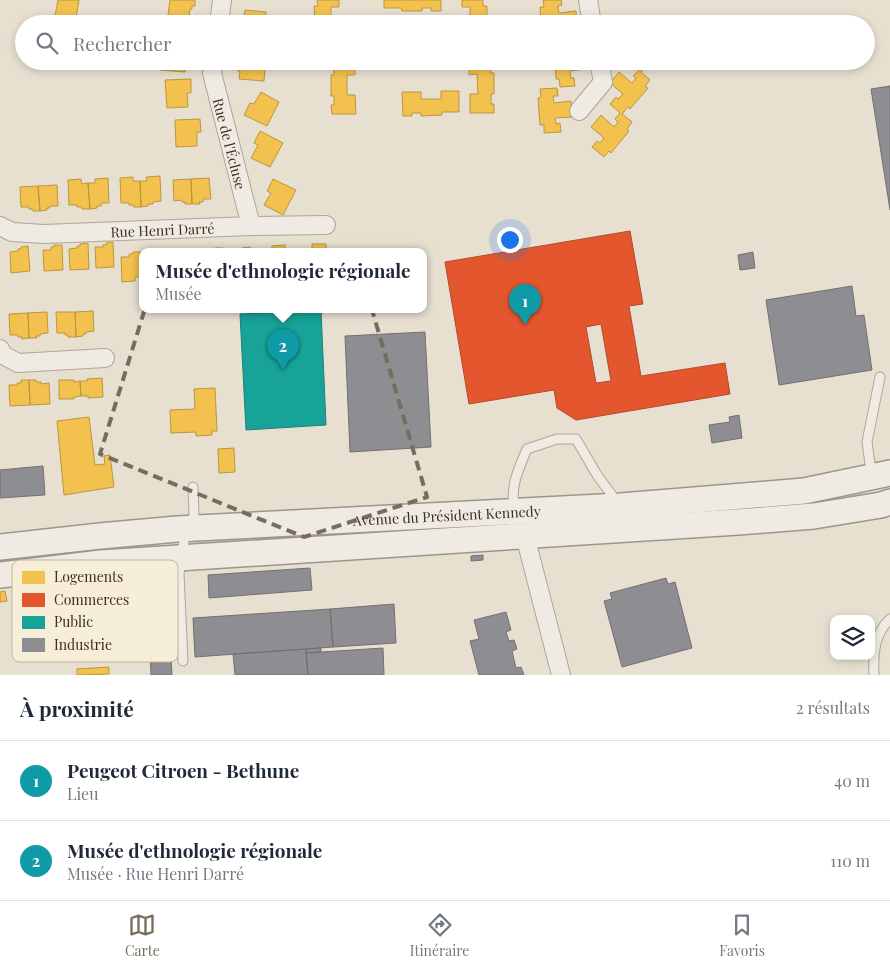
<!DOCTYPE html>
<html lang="fr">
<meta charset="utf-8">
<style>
:root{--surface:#fff;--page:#f2f2f3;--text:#1f2937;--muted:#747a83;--line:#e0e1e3;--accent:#786c5e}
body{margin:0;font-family:"Playfair Display",serif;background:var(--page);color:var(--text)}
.controls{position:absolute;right:15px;bottom:15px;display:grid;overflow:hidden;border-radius:10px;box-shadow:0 2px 8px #0003}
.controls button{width:45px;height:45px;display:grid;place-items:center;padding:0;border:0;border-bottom:1px solid var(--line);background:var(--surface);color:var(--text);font:25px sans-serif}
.you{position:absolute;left:509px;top:239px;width:18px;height:18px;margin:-12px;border:4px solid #fff;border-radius:50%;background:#1a73e8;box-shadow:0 0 0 8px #1a73e833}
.badge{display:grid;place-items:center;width:32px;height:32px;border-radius:50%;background:var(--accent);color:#fff;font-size:16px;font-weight:700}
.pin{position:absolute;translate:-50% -41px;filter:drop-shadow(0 1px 2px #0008)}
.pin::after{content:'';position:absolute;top:26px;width:18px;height:15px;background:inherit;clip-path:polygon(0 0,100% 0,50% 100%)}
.popup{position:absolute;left:139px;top:248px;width:288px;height:65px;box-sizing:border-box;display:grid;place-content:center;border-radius:10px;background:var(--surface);filter:drop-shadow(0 1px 4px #0005);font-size:16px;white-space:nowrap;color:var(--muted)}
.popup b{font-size:19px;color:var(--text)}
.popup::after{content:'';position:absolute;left:50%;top:100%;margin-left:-10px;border:10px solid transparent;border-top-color:var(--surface)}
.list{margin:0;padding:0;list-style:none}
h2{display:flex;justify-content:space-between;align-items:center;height:65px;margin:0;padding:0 20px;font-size:21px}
h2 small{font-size:16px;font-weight:400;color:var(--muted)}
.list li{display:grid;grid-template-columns:32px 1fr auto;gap:15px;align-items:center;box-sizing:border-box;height:80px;padding:0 20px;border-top:1px solid var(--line)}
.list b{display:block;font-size:19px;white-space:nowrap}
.list p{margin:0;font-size:16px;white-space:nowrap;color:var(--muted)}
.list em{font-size:16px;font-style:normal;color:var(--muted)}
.icon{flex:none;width:28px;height:28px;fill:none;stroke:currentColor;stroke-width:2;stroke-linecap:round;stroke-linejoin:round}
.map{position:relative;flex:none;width:890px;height:675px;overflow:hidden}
.search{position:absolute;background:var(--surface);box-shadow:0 2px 8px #0003;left:15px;right:15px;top:15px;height:55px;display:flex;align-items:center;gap:12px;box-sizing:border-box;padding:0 18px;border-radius:28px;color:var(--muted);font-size:19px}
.sheet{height:225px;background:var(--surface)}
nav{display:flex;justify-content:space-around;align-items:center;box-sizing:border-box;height:70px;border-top:1px solid var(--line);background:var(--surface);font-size:14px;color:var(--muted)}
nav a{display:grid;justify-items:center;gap:2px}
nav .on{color:var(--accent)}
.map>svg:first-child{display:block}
</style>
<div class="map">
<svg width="890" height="675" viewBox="0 0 890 675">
<rect width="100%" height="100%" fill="#e7e0d1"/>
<path fill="#d6d7b3" d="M335 527 493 530 188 549 193 542 203 537Z
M154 540 165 549 0 565V558Z"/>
<path fill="#f2c14e" stroke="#bc9540" d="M58 0H79L75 24H56L57 21H54Z
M170 0H195V6H192V9H190L189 17 168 15Z
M317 0H339V7H331V24H315L314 6H318Z
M384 0H441V11H431V8H422V11H402L401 8H384Z
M462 0H483V6H487V24H470V7H462Z
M543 0H561L562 5 558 6 559 13 576 11 577 24H541L540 7H544Z
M245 10 266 12 265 24H239L240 22H242V18H244Z
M161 61H188V64H186L185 72 160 70Z
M237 61H262L261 67 265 68 264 81 239 79 240 71H238Z
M333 61H355V75H347V95H355L356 114H332L331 105H334V96H331V75H334Z
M469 61H490L491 73H494V94H491V104H494V113H470V94H478L477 74 469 75Z
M555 61H586L587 69 570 71 571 78H574L575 86 560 87 559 79H556Z
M631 61H654L649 68 647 66 641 72 650 80 645 86 648 88 630 109 628 107 622 114 632 122 627 129 629 131 611 153 609 151 604 157 592 147 597 141 600 143 604 138 591 127 601 115 614 127 618 122 615 119 620 113 610 104 616 97 618 99 623 94 610 83 619 72 632 83 636 78 633 76 639 70 630 63Z
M191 79V93H187L188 107 167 108 165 80Z
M557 88 558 96H553L554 103 571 101 572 117 555 118 556 124 560 123 561 132 544 133V125H540L538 98 541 97 540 89Z
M441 91H459V112H442V115L421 116V113H412V116H403L402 92H421V99H441Z
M261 92 279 102 267 126 244 115 250 103 254 104Z
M200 119 201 132H197V146L176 147 175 120Z
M260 131 283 143 270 167 251 158 258 145 254 143Z
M160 176 161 201 153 202V204H148V206L141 207 140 181H147L146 177Z
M133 177V181H140L141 207H134L133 205H129V203H121L120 178Z
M108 178 109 203H102L101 206H97V208L90 209 88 183H95V179Z
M209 178 211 199H203V202H199L200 204H192L191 179Z
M81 179 82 184 88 183 90 209H82V207H77V205H69L68 180Z
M191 179 192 204H185V202H182V200L174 201 173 180Z
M273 179 296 190 283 215 264 205 271 193 267 191Z
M57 185 58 206H50V208H47V210L40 211 38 186Z
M38 186 40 211H33L32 209H29V207H21L20 187Z
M113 242 114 267 96 268 95 247H103V245H106V243Z
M88 243 89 269 70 270 69 249 77 248V246H80V244Z
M312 244H326V251H299V250L312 249Z
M54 245H62L63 270 44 271 43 250H51V247H54Z
M285 245V251H258L272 250V246Z
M28 246 30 271 11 273 10 252 18 251V249H21V247Z
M250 247V251H238V250H242V248Z
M215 248H223V251H211L215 250Z
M133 252H141L142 277H135V281L122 282 121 257H129V254H133Z
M93 311 94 331 86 332V334H83V336L76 337 75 312Z
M47 312 48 333 40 334V336H36L37 338H29L28 313Z
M56 312H75L76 337H68V335H65V333H57Z
M28 313 29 338 22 339V337H18V335H10L9 314Z
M102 378 103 397 88 398V396H81L80 381H87V379Z
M21 380H29L30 405 10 406 9 385H17V383H21Z
M29 380H36V382H41V384L49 383 50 404 30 405Z
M59 380H74V382L80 381 81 396 74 397V399H59Z
M215 388 217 431H212V435L196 436V432L171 433 170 410 195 409 194 389Z
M89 417 95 465 105 464 104 456 110 455 114 487 64 495 57 421Z
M234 448 235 472 219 473 218 449Z
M26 587H40L42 631H28Z
M5 591 7 601 0 602V592Z
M57 595H66L67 620H58Z
M57 595 58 620 41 621 40 596Z
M105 596 107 624 78 626 76 598Z
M128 596V600H139L140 613H145L146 622 117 624V616H106L105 597Z
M50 630H58V643H49Z
M29 631H41V641H29Z
M109 667V674L77 675V669Z"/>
<path fill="#e4572e" stroke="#b24b2a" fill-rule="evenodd" d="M630 231 643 304 629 306 641 376 725 363 730 394 576 420 557 408 554 390 469 404 445 262ZM601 324 611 381 596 383 586 327Z"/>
<path fill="#17a398" stroke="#228074" d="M321 310 326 425 246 430 240 314Z"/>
<path fill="#8d8d92" stroke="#757070" d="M890 86V210L871 89Z
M753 252 755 268 740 270 738 255Z
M852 286 856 316 864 315 872 370 779 385 766 300Z
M425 332 431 447 350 452 345 336Z
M739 415 742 438 712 443 709 425 730 422 729 417Z
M43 466 45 495 0 498V470Z
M483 555V560L471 561V556Z
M310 568 312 590 209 598 208 575Z
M666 578 668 584 675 582 692 648 622 667 604 601 612 599 610 593Z
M394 604 396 643 333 647 330 609Z
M330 609 333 647 195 657 193 618Z
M506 612 511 630 506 632 509 641 514 640 517 649 512 651 516 668 521 667 524 675H479L470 641 479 639 474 620Z
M170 633 172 675H151L149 634Z
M321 648V652L306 653V649Z
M383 648 384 675H308L306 653Z
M306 649 308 675H235L233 654Z"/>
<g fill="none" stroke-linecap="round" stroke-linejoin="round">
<defs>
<path id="service" d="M873 475 870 464 867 442 880 377
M515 509C509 488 519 468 527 449L557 439H576L597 475 617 502
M183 661 179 574 186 528 194 516 193 487
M874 675C873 655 874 634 890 619"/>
<g id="minor">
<path d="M588 0 592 24"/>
<path d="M219 24 222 0"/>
<path id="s1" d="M214 61 212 73 251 226"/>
<path d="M579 111 603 82 599 61"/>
<path id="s2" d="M0 226 12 232 44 234 251 226 326 225"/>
<path d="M0 349 3 355 18 363 105 358"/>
<path d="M525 536 561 675"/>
</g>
<g id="secondary">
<path id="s3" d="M0 547 100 536 177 529 621 506 804 491 890 473"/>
<path d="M0 575 101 563 738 522 814 516 881 505 890 502"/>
</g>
</defs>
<use href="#service" stroke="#ada599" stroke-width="11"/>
<use href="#minor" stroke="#ada599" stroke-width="20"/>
<use href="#secondary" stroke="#9c958a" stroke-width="28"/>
<use href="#service" stroke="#efebe3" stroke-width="9"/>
<use href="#minor" stroke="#efebe3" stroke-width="18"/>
<use href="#secondary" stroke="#efebe3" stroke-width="25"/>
</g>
<path fill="none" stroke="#786c5e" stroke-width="4" stroke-dasharray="10 6" stroke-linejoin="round" d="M160 260 360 269 427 497 304 537 100 454Z"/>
<g text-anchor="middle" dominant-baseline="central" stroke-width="5" stroke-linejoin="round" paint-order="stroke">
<g font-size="14" fill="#3d2e20" stroke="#f7eed8">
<text stroke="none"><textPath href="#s1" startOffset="85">Rue de l'Écluse</textPath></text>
<text stroke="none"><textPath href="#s2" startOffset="164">Rue Henri Darré</textPath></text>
<text stroke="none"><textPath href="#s3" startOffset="448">Avenue du Président Kennedy</textPath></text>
</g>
</g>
<rect x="12" y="560" width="166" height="102" rx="8" fill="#f7eed8" stroke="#bfb4a1" stroke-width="1"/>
<rect x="22" y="571" width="23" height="13" fill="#f2c14e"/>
<rect x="22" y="593" width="23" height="14" fill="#e4572e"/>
<rect x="22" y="616" width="23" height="13" fill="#17a398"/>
<rect x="22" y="638" width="23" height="14" fill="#8d8d92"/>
<g font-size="14" fill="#3d2e20">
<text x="54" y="582">Logements</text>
<text x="54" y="605">Commerces</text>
<text x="54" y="627">Public</text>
<text x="54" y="650">Industrie</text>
</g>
</svg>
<div class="controls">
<button><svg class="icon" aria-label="layers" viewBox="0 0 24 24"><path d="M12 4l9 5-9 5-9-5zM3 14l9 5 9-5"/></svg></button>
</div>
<div class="you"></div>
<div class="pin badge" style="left:525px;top:325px;background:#0f9aa8">1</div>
<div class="pin badge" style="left:283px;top:370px;background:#0f9aa8">2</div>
<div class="popup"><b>Musée d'ethnologie régionale</b>Musée</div>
<div class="search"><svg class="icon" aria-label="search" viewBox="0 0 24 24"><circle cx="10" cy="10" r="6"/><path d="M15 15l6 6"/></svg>Rechercher</div>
</div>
<section class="sheet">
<h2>À proximité<small>2 résultats</small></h2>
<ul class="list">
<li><span class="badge" style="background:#0f9aa8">1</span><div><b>Peugeot Citroen - Bethune</b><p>Lieu</p></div><em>40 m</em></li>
<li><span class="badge" style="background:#0f9aa8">2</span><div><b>Musée d'ethnologie régionale</b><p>Musée · Rue Henri Darré</p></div><em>110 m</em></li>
</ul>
</section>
<nav>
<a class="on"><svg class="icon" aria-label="map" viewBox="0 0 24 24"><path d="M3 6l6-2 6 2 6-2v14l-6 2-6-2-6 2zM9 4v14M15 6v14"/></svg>Carte</a>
<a><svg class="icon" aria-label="directions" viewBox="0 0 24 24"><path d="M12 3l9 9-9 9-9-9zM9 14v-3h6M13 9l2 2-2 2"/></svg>Itinéraire</a>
<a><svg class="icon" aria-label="saved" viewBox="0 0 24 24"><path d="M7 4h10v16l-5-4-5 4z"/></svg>Favoris</a>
</nav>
